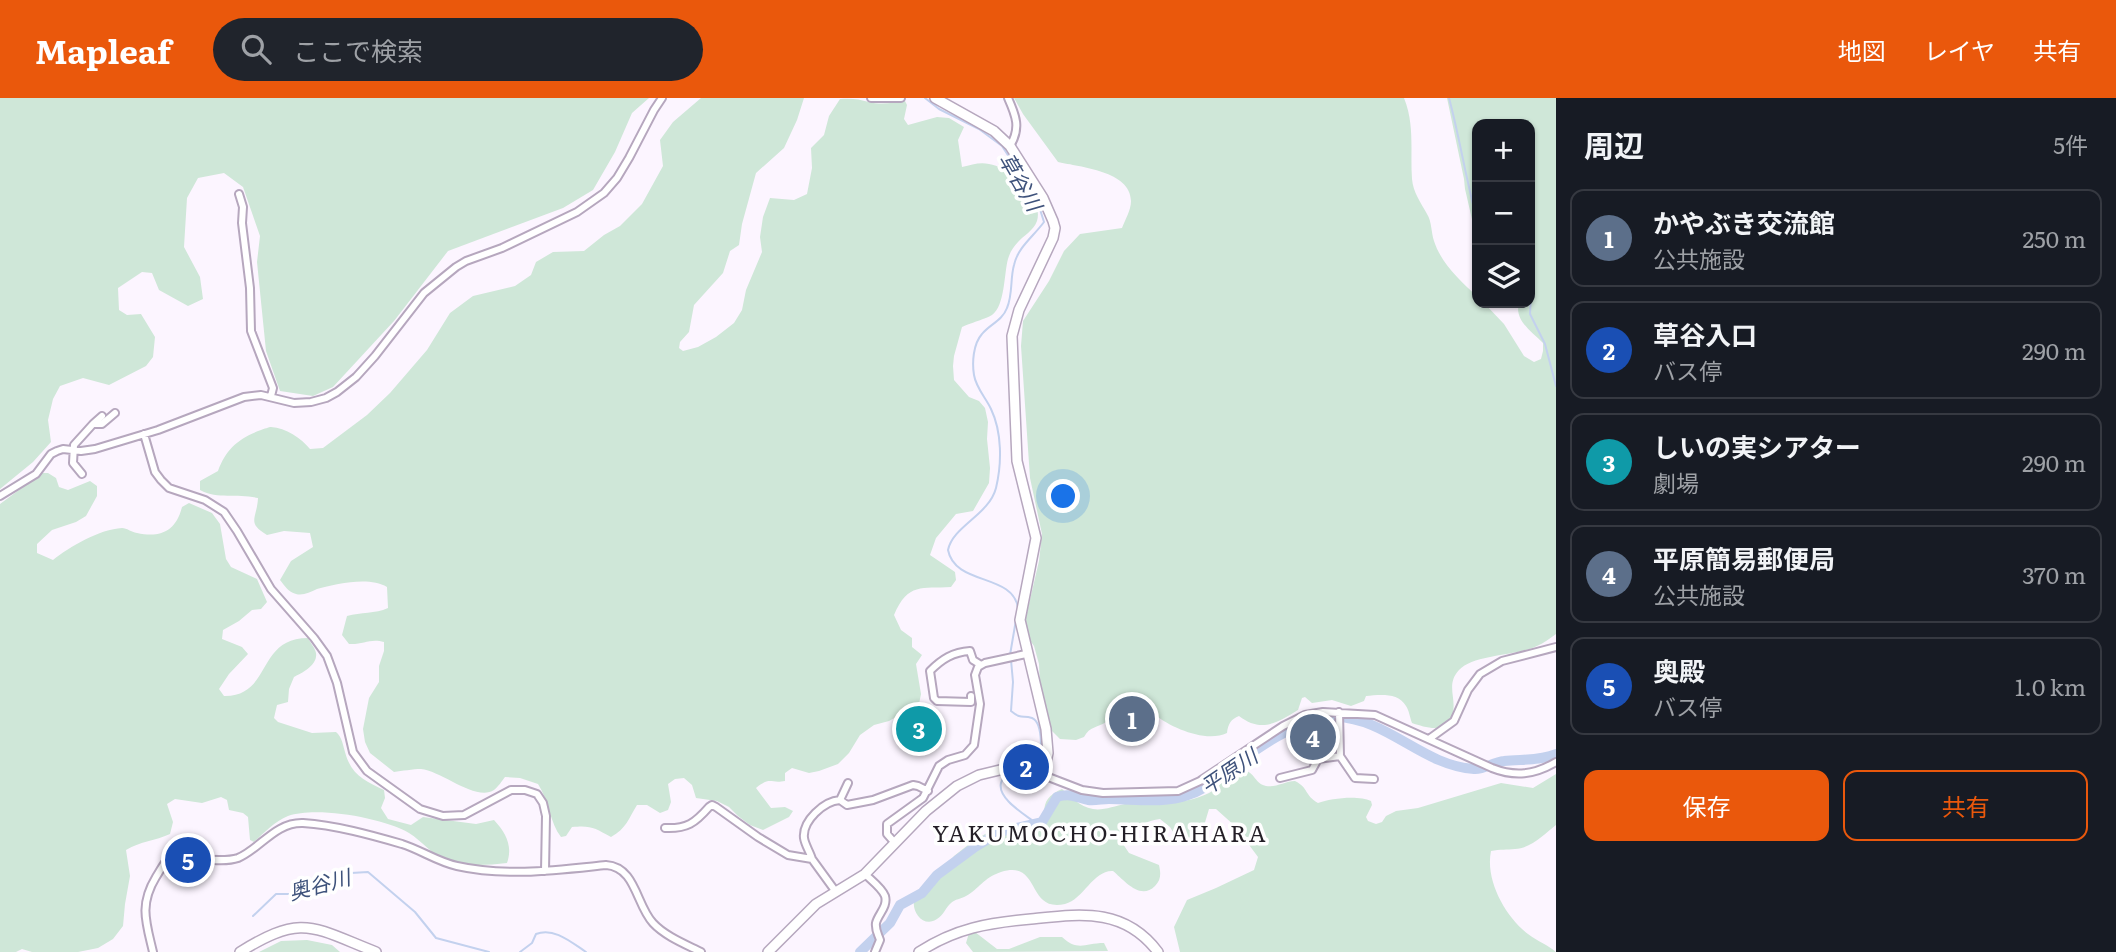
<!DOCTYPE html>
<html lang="ja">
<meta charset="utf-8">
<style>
:root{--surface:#171b24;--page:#20242c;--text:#f1f3f6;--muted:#9ea1a6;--line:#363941;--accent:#ea580c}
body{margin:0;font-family:Literata,"Noto Sans JP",serif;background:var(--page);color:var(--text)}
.controls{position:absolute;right:21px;top:21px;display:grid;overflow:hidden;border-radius:14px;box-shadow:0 2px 5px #0004}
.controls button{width:63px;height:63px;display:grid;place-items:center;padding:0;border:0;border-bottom:2px solid var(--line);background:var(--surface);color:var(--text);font:35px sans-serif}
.you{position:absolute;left:1064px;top:399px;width:24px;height:24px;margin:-18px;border:5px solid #fff;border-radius:50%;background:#1a73e8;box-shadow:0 0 0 10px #1a73e833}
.badge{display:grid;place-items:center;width:46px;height:46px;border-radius:50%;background:var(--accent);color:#fff;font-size:23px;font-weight:700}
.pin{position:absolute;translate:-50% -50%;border:4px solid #fff;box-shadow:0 2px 7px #0006}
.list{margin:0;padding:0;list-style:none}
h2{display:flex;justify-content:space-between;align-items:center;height:91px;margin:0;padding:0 28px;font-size:30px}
h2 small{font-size:23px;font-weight:400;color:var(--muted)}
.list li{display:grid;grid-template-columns:46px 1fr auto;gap:21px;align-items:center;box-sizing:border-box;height:98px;margin:0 14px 14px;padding:0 14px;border:2px solid var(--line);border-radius:14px}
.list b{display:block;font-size:26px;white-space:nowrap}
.list p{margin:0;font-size:23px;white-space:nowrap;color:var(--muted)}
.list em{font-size:23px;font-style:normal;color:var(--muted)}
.actions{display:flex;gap:14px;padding:21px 28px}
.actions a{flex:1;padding:16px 0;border:2px solid var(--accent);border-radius:14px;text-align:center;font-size:24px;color:var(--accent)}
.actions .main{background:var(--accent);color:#fff}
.icon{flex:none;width:38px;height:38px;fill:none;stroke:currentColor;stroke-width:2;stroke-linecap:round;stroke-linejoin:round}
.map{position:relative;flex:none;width:1556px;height:854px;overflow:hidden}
header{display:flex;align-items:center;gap:42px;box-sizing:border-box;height:98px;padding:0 35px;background:var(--accent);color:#fff}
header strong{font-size:33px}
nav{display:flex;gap:38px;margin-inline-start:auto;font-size:24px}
.search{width:490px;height:63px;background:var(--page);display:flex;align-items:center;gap:18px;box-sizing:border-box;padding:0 24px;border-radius:38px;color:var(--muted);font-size:26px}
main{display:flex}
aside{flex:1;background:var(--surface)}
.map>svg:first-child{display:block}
</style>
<header>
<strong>Mapleaf</strong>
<div class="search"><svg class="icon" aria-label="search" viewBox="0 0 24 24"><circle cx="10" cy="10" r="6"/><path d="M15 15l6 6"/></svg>ここで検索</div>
<nav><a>地図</a><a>レイヤ</a><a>共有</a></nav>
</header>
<main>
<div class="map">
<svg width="1556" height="854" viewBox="0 0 1556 854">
<rect width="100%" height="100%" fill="#fcf5ff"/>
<path fill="#cfe7d8" d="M0 0H649L632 15 615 54 593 92 563 110 448 153 394 223 333 289 313 298 280 293 266 253 257 164 260 138 243 89 224 75 198 80 187 100 184 149 200 179 203 201 188 208 159 192 152 175 142 174 118 190 119 212 127 217 141 216 155 239 153 259 146 268 109 287 83 280 60 288 53 301 48 322 51 344 33 364 0 391Z
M701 0H804L797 22 784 50 756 75 742 126 739 147 730 153 723 175 694 207 689 234 680 244 679 250 683 253 698 249 716 239 734 225 742 212 746 192 762 154 760 139 763 119 770 100 794 102 807 96 812 70 811 50 824 37 829 18 840 1C851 0 859 1 869 4 880 7 893 5 905 3L907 7 904 21 908 27 937 19 949 20 964 29 958 42 962 69C972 67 979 64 989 66 1010 69 1044 100 1037 123 1032 137 1014 140 1008 161 1004 175 1005 208 992 217 988 220 968 226 962 229L954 258 953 268 954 282 969 299 979 303 985 310 988 324 987 341 990 370 989 385 973 413 956 416 936 440 930 457 955 474 956 482 951 489C922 491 908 484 894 517L901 532 912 540V549L922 557 916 566 921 596 919 606 889 623 874 627 860 637 849 655 838 666 819 673 809 675 792 670 785 675V683C770 686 771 678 756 690L771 710 785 709 793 713 789 719 763 732 750 727 738 718 729 709 717 703 696 700 692 687 684 680 675 681 668 686 671 704 668 712 660 715 647 707H637C629 720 626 731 611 739 595 730 591 727 572 729L566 738 561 739C550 725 549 703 538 686L520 680 505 679C502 683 498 689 494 692 476 704 442 673 421 671 413 671 402 673 394 674L370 655 365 644 363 631 369 600 379 584V568L384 553V544C370 540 363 547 349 546L342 537 347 518C361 514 375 516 388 510L387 489C369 478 336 486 317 491 310 494 303 498 296 496 288 494 285 488 280 482L291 463 313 449 310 435 284 433 267 437C246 424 257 421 258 400 238 395 219 402 200 392V383L218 373C226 351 239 340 261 332 264 331 269 329 271 329 286 330 301 340 310 351L323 350 367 317 390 295 427 252 450 215 473 198 515 188 531 177 536 164 553 154 584 153 604 137 620 128 642 106 663 68 660 42 673 24Z
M1014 0H1404C1415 27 1410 53 1412 81 1413 94 1421 105 1427 116 1432 124 1431 134 1434 143 1441 165 1460 183 1477 198V205H1484L1504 226 1524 258 1534 264 1541 261 1543 253V245C1531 233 1514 222 1519 205H1530V26H1477V133L1474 130 1465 91 1464 81 1447 0H1556V536C1550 540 1544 545 1537 548 1517 558 1474 556 1459 572 1446 586 1456 599 1453 614 1449 637 1427 630 1412 625 1410 620 1409 612 1406 608 1398 594 1379 597 1366 598L1364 603 1351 608 1332 602 1312 605 1305 599 1302 600 1298 612C1277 625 1261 635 1239 618 1231 621 1228 626 1227 635 1206 645 1172 630 1155 617 1151 614 1148 609 1142 607 1137 605 1131 604 1126 606 1117 610 1114 618 1106 624 1097 630 1090 628 1084 639L1076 642 1060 641 1050 631 1040 589 1039 566 1034 548 1029 541 1025 523 1039 463 1042 436 1030 380 1021 248 1023 223 1049 183 1064 153 1080 136 1122 130C1125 122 1131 112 1131 103 1131 73 1080 69 1058 64L1023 16Z
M42 375H48L56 380 59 389 68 392 90 383 97 388V398L86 418 76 424 52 432 37 446V455L53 462C69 449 100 431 122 430 127 430 131 434 137 435 161 440 176 433 182 409L189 405 212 415 220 426 226 461 231 469 257 481 267 504 261 511 252 512 239 523 223 532 222 541 242 549 248 556 229 576 219 591 224 598C272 599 256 540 308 540 310 544 315 550 316 555 318 567 302 575 294 579L289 591 288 604 277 607 274 620 278 624 312 635 336 634C342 639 343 647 345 654 351 677 365 683 384 692L385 700 381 710 388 721 411 727 423 719 476 726 494 722C506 735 513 748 507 765 488 767 466 769 448 763 434 759 422 743 409 735 383 720 317 708 288 718 275 723 264 735 254 744L250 742 248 719 243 715 229 712 227 702 221 699 202 705 175 701 167 706 173 724 170 736C155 743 141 743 126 752L130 778 125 806 123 828 113 841 98 850 78 854H32L22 851 16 854H0V406Z
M1238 671C1256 672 1253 685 1266 688 1276 690 1285 683 1295 683 1309 690 1304 697 1318 705 1331 700 1359 697 1371 703L1372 707 1366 719 1368 723 1376 726 1382 724 1386 718 1396 713 1418 710 1501 685 1533 690 1556 676V727C1544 736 1532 750 1515 751 1507 752 1500 751 1491 753 1485 782 1505 818 1528 836 1537 843 1548 847 1556 854H1180L1174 829 1187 802 1216 790 1254 772 1258 759 1235 728 1216 711H1209L1203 731 1187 741 1176 739 1170 729 1160 721C1145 723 1128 731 1123 746L1129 755 1159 767C1161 776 1161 782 1155 788 1140 803 1124 782 1113 773 1093 772 1084 801 1065 806 1026 815 1041 761 1001 774 983 780 979 791 966 798 961 801 955 801 951 805 946 809 943 818 937 821 924 830 912 815 914 803L930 792 954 758 973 743 987 735 1022 736 1038 732 1045 725C1043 707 1044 699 1062 691 1072 700 1079 708 1093 711 1102 713 1115 708 1125 706 1154 703 1188 709 1214 692 1225 685 1220 678 1238 671Z
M975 834 997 851H1009L1040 839H1062C1078 854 1085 845 1104 845L1108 853 973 854 966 845 969 835Z
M307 842 332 847 340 854H259L281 843Z"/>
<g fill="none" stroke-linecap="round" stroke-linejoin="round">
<path stroke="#c3d1ee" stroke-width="2" d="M925 0 939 11 979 31 1002 48 1037 102 1044 124C1033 139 1018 149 1014 167 1010 181 1013 196 1007 210 1002 223 990 226 982 236 973 246 972 265 974 277 976 290 986 300 991 311 1002 334 1002 365 996 390 989 417 953 428 948 452 955 488 1013 475 1018 510L1010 557
M1449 0C1460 41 1466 82 1477 122
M1530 171 1532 178 1530 216 1545 246 1556 288
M1011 562 1013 584 1011 613C1022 622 1022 617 1032 620 1044 625 1042 661 1037 670
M1031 676C1024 678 1016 676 1009 678 1004 679 1002 681 1001 685 997 701 1026 717 1037 726
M253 818 276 796H290L308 791 328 781H347L351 775 368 774 415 814 436 840 489 854
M520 854 532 845 536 836C554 829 571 844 586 854"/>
<path stroke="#c3d1ee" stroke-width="10" d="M860 854 890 825 900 807 922 795 937 777 975 749 1000 734 1042 724 1057 699C1070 695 1076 699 1088 702 1095 703 1102 701 1109 701 1135 701 1163 706 1188 697 1204 692 1211 684 1224 675 1253 653 1299 619 1336 619 1387 620 1423 668 1474 671 1484 672 1493 664 1504 663 1521 661 1540 663 1556 656"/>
<defs>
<path id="street" d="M871 0H901
M1008 0C1016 18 1021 30 1010 48
M239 96 243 109 242 125 250 190 251 233 273 290 271 298
M93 326 102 318
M144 336 155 374 161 382 169 390 205 402 224 414 237 433 271 491 314 540 327 558 337 585 353 654 367 673 420 711 443 718 464 717 511 692H525L537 696 543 705 546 718 545 773
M82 376 73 365 74 347 93 326H102L115 315
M0 398 36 376 51 356 57 353 63 351 81 353 95 351 158 332 244 299 261 297 294 305 311 304 326 300 337 294 356 279 375 258 424 195 456 169 466 163 502 150 577 114 604 95 617 80 629 60 654 12 662 0
M971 598V604L937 603 934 600 930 573C942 561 953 554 970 553L973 562 981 567
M1339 614 1340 658 1355 680 1374 681
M1429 641 1454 623 1468 592 1480 576 1502 563 1556 549
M1043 677 1082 692 1103 695 1178 693 1200 683 1283 628 1305 617 1323 614 1375 617 1492 670C1515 679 1534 677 1556 664
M1280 680 1312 672 1318 661 1340 658
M848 685 840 702 847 707 873 702 913 687 918 688 928 693
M665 730C687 731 695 725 709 709L712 707 716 709 758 739 788 757 812 761 836 794
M895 745 887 736V726L923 700 939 668 948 662 965 657 974 647 980 606 975 577 978 569 985 565 1026 556
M812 761C810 754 805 747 804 740 802 723 824 703 840 702
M865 776C871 782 882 790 885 798 888 809 878 816 876 825 875 832 878 836 880 842L875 854
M153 854C146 824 139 807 156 779 160 773 163 766 168 761 188 758 221 766 238 760 260 751 275 724 303 725 335 727 371 737 402 746 421 752 438 764 457 768 506 779 557 772 606 767 636 769 636 807 653 825 665 838 685 846 701 854"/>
<path id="secondary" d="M240 854C303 815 312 829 376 854
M768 854 816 806 865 776 926 713 957 688 979 677 1008 670H1023L1043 677 1048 655 1046 631 1020 522 1036 440 1017 363 1012 238 1019 212 1053 140 1055 130 1053 123 1043 100 1010 48 994 33 935 0
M919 854C956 830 988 825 1031 821 1080 816 1124 809 1158 854"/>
</defs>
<use href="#street" stroke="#b6a7be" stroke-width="10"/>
<use href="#secondary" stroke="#b6a7be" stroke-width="12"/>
<use href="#street" stroke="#fff" stroke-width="6"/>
<use href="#secondary" stroke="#fff" stroke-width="9"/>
</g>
<g text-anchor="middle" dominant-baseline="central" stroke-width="7" stroke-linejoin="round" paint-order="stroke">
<g font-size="21" font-style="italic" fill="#3e527b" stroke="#fff">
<text transform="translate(1022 83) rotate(60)">草谷川</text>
<text transform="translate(1228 672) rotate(-34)">平原川</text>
<text transform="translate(319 785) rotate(-15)">奥谷川</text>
</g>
<g font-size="23" letter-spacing="2" fill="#241f27" stroke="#fff">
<text x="1100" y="734">YAKUMOCHO-HIRAHARA</text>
</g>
</g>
</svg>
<div class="controls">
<button>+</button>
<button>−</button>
<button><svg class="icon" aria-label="layers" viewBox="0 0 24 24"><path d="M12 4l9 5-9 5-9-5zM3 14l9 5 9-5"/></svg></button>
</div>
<div class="you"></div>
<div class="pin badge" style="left:1132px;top:621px;background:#5c6f8a">1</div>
<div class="pin badge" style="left:1026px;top:669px;background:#1a4fb4">2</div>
<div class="pin badge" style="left:919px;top:631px;background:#0f9aa8">3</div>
<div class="pin badge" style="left:1313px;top:639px;background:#5c6f8a">4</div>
<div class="pin badge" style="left:188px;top:762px;background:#1a4fb4">5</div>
</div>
<aside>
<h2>周辺<small>5件</small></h2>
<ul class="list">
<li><span class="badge" style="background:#5c6f8a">1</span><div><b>かやぶき交流館</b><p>公共施設</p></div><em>250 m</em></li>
<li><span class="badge" style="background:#1a4fb4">2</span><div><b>草谷入口</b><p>バス停</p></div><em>290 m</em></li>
<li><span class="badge" style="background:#0f9aa8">3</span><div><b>しいの実シアター</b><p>劇場</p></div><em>290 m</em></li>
<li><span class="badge" style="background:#5c6f8a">4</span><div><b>平原簡易郵便局</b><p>公共施設</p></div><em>370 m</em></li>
<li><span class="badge" style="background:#1a4fb4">5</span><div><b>奥殿</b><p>バス停</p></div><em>1.0 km</em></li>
</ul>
<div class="actions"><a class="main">保存</a><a>共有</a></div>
</aside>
</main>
